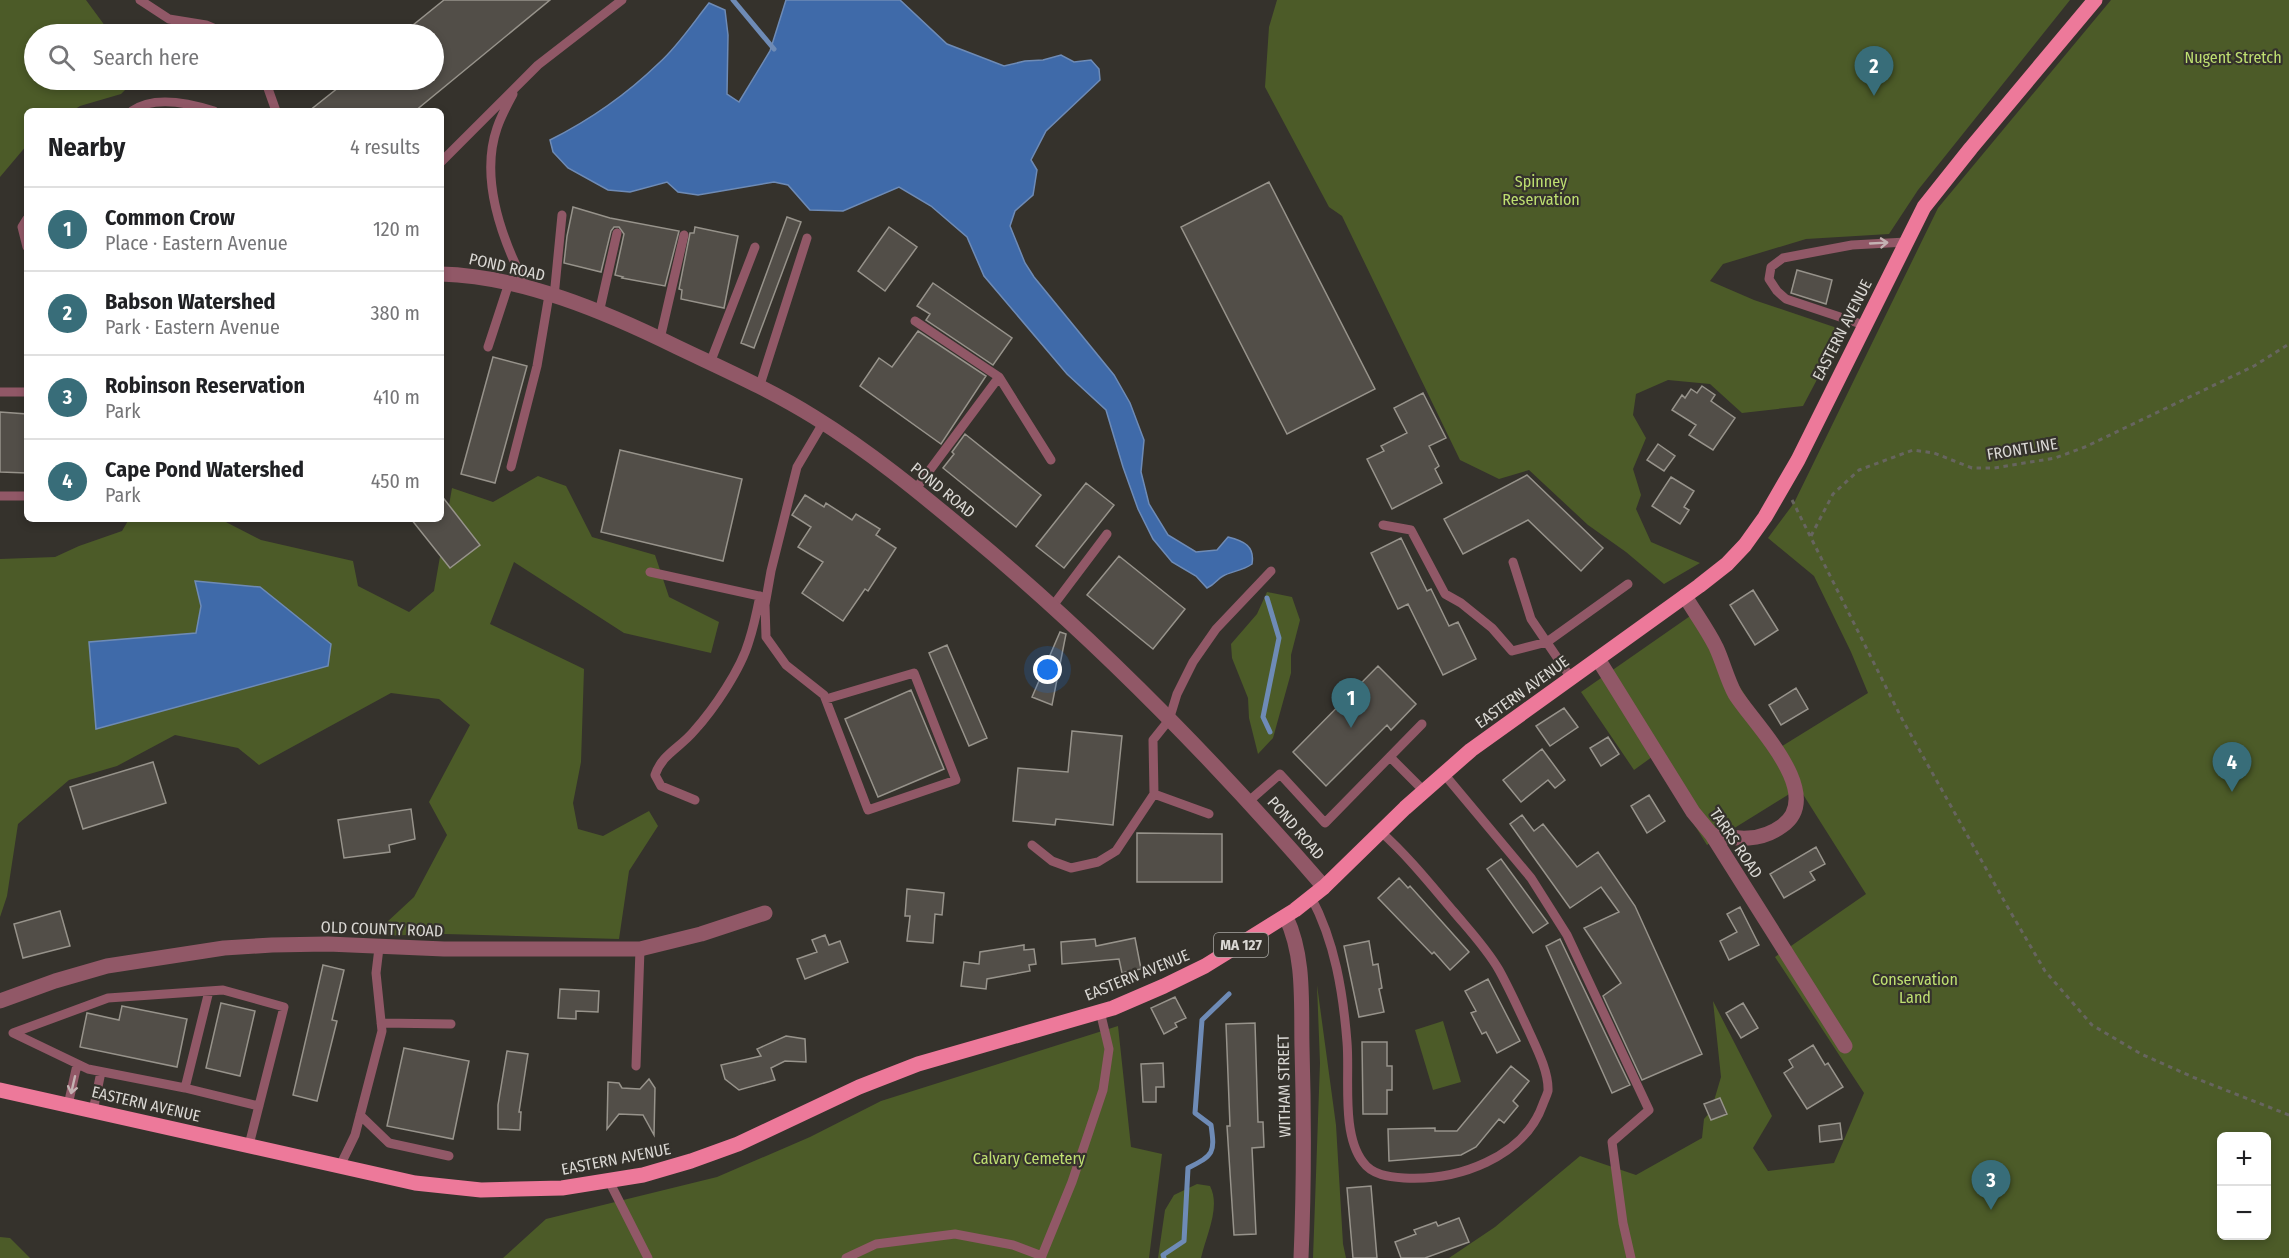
<!DOCTYPE html>
<meta charset="utf-8">
<style>
:root{--surface:#fff;--page:#f2f2f2;--text:#202124;--muted:#757577;--line:#e0e0e0;--accent:#386d79}
body{margin:0;font-family:"Fira Sans Condensed",sans-serif;background:var(--page);color:var(--text)}
.controls{position:absolute;right:18px;bottom:18px;display:grid;overflow:hidden;border-radius:9px;box-shadow:0 3px 9px #0003}
.controls button{width:54px;height:54px;display:grid;place-items:center;padding:0;border:0;border-bottom:2px solid var(--line);background:var(--surface);color:var(--text);font:30px sans-serif}
.you{position:absolute;left:1048px;top:670px;width:21px;height:21px;margin:-15px;border:4px solid #fff;border-radius:50%;background:#1a73e8;box-shadow:0 0 0 9px #1a73e833}
.badge{display:grid;place-items:center;width:39px;height:39px;border-radius:50%;background:var(--accent);color:#fff;font-size:20px;font-weight:700}
.pin{position:absolute;translate:-50% -50px;filter:drop-shadow(0 2px 3px #0008)}
.pin::after{content:'';position:absolute;top:32px;width:21px;height:18px;background:inherit;clip-path:polygon(0 0,100% 0,50% 100%)}
.list{margin:0;padding:0;list-style:none}
h2{display:flex;justify-content:space-between;align-items:center;height:78px;margin:0;padding:0 24px;font-size:26px}
h2 small{font-size:20px;font-weight:400;color:var(--muted)}
.list li{display:grid;grid-template-columns:39px 1fr auto;gap:18px;align-items:center;box-sizing:border-box;height:84px;padding:0 24px;border-top:2px solid var(--line)}
.list b{display:block;font-size:22px;white-space:nowrap}
.list p{margin:0;font-size:20px;white-space:nowrap;color:var(--muted)}
.list em{font-size:20px;font-style:normal;color:var(--muted)}
.icon{flex:none;width:33px;height:33px;fill:none;stroke:currentColor;stroke-width:2;stroke-linecap:round;stroke-linejoin:round}
.map{position:relative;flex:none;width:2289px;height:1258px;overflow:hidden}
.search{position:absolute;background:var(--surface);box-shadow:0 3px 9px #0003;left:24px;top:24px;width:420px;height:66px;display:flex;align-items:center;gap:15px;box-sizing:border-box;padding:0 21px;border-radius:33px;color:var(--muted);font-size:22px}
.panel{position:absolute;background:var(--surface);box-shadow:0 3px 9px #0003;left:24px;top:108px;width:420px;height:414px;border-radius:9px}
.map>svg:first-child{display:block}
</style>
<div class="map">
<svg width="2289" height="1258" viewBox="0 0 2289 1258">
<rect width="100%" height="100%" fill="#35322c"/>
<path fill="#4c5b28" fill-rule="evenodd" d="M0 0H86L111 34H34V80H135L121 94 80 106 72 111H27V145L0 177Z
M1277 0H2070L1918 190 1889 234 1806 239 1723 264 1710 281 1754 300 1840 329 1831 353 1803 406 1742 413 1710 384 1668 380 1636 394 1633 415 1646 438 1633 469 1641 495 1636 509 1651 542 1700 563 1664 584 1626 552 1588 525 1529 470 1499 479 1460 460 1342 216 1329 207 1265 87 1269 27Z
M2111 0H2289V1258H1449L1495 1227 1580 1156 1636 1175 1702 1138 1704 1119 1711 1111 1721 1077 1713 1001 1772 1116 1753 1148 1768 1171 1834 1163 1864 1093 1775 957 1866 894 1799 788 1707 845 1652 757 1634 770 1581 692 1693 614 1779 748 1868 693 1851 652 1814 576 1768 538 1794 503 1938 208ZM2222 1136H2266V1236H2222Z
M538 476 566 486 592 537 655 555 669 597 719 622 711 653 624 633 514 562 490 624 584 669 581 762 573 803 578 829 603 836 649 811 658 826 629 871 619 939 445 934 372 936 414 897 447 835 429 802 470 725 439 699 391 693 259 765 238 748 175 735 117 766 69 780 18 824 7 896 0 917V559L55 557 79 546 122 531 129 519H220L261 540 353 561 358 586 409 612 434 591 452 488 493 502Z
M1267 592 1292 597 1300 620 1291 655V673L1273 738 1258 754 1249 718 1248 698 1232 658 1231 644 1257 614Z
M1317 985 1336 1125 1343 1244 1346 1258H1313L1320 1063Z
M1443 1021 1461 1082 1433 1090 1415 1030Z
M1118 1026 1131 1147 1162 1154 1149 1258H503L546 1219 717 1177 810 1137 881 1101Z
M1197 1184 1210 1186C1221 1207 1206 1236 1201 1258H1158L1165 1210 1174 1195Z
M0 1237 10 1238 30 1258H0Z"/>
<path fill="#3f6aa9" stroke="#6e8bb6" stroke-width="1.5" d="M786 0H900L947 44 1004 66 1025 61 1043 60 1061 55 1074 62 1091 60 1099 69 1100 80 1046 131 1031 160 1037 170 1033 195 1015 211 1010 226 1025 263 1034 277 1114 375 1130 403 1144 440 1141 472 1149 504 1168 535 1196 552 1217 550 1228 537C1244 541 1255 546 1252 564 1242 571 1232 571 1223 576 1217 579 1216 584 1207 588L1196 576 1172 562 1153 539 1138 509 1123 467 1106 410 1067 374 984 276 967 237 931 206 899 187 843 211 810 210 788 185 774 182 698 195 678 192 667 182 630 192 608 190 568 168 553 152 550 140C590 120 627 94 659 63 678 46 693 23 709 3L725 10 728 35 727 94 739 102 770 51Z
M195 581 260 587 331 644 328 666 96 729 89 642 196 633 201 606Z"/>
<g fill="none" stroke-linecap="round" stroke-linejoin="round">
<path stroke="#6e8bb6" stroke-width="5" d="M733 0 774 49
M1267 598 1279 638 1263 717 1270 732
M1164 1258 1163 1255 1184 1241 1188 1168C1214 1155 1215 1153 1211 1125L1195 1113 1202 1020 1229 994"/>
</g>
<path fill="#524e48" stroke="#97938b" stroke-width="1.5" d="M444 0H550L415 111H309L348 80H434V34H402Z
M1269 182 1375 389 1287 434 1181 227Z
M573 207 610 218 679 231 665 286 622 278 623 277 615 275 624 234 619 227H614L611 231 601 272 564 263 567 236Z
M787 217 801 222 754 348 741 343Z
M695 227 738 236 724 308 681 299 682 290 679 289 690 233H694Z
M889 227 917 247 885 291 858 271Z
M1797 270 1832 280 1826 304 1791 293Z
M933 283 1012 338 993 365 926 320 930 314 917 306Z
M918 331 986 376 941 444 860 386 879 358 892 367Z
M493 357 527 366 495 483 461 474Z
M1702 386 1715 395 1711 401 1735 418 1713 450 1689 435 1696 425 1672 410 1682 395 1685 398 1691 389 1697 393Z
M1423 393 1446 438 1429 446 1439 466 1435 469 1442 483 1392 509 1367 459 1384 451 1381 446 1407 433 1394 408Z
M0 412 27 414V473L0 472Z
M965 434 1041 495 1016 527 943 468 954 454 952 452Z
M1658 444 1675 456 1664 471 1647 460Z
M620 450 742 479 723 561 601 532Z
M1527 475 1603 548 1581 571 1528 520 1463 554 1444 519Z
M1671 477 1694 491 1684 507 1689 510 1680 524 1652 506Z
M1086 483 1114 505 1064 568 1036 546Z
M441 495 480 545 450 568 411 519H441Z
M805 495 824 507 826 503 852 520 856 514 880 529 876 535 896 548 868 591 865 589 843 621 802 593 823 562 798 547 811 527 792 515Z
M1401 538 1427 591 1431 589 1449 626 1458 622 1476 659 1443 675 1408 604 1398 609 1371 553Z
M1119 556 1185 609 1153 649 1087 595Z
M1753 590 1778 630 1755 645 1730 605Z
M1060 632 1066 634 1052 705 1032 697Z
M947 645 987 738 969 746 929 653Z
M1378 666 1416 704 1391 730 1387 725 1326 786 1293 752Z
M1796 688 1808 709 1781 725 1769 705Z
M911 690 944 769 878 797 845 719Z
M1564 708 1578 727 1550 746 1536 726Z
M1072 731 1122 736 1113 825 1056 819 1055 825 1013 821 1018 768 1068 772Z
M1608 737 1619 754 1601 766 1590 748Z
M1542 749 1565 780 1555 788 1548 780 1521 802 1503 780Z
M153 762 166 803 83 829 70 787Z
M1649 795 1665 821 1647 833 1631 806Z
M411 809 415 839 389 845 390 852 344 858 338 820Z
M1522 815 1534 831 1543 824 1577 867 1598 852 1635 906 1702 1054 1642 1080 1603 996 1621 983 1584 928 1619 912 1601 887 1570 908 1510 824Z
M1137 833 1222 834V882H1137Z
M1816 847 1825 864 1810 872 1815 880 1784 898 1770 874Z
M1501 859 1548 923 1533 933 1487 869Z
M1399 878 1408 888 1410 886 1469 952 1450 970 1434 952 1432 954 1378 898Z
M907 889 944 893 942 915 935 914 933 943 907 941 910 916H905Z
M1740 907 1759 945 1729 960 1720 941 1737 932 1727 914Z
M60 911 70 946 23 958 14 924Z
M825 935 829 945 840 941 848 962 805 979 797 959 817 952 812 940Z
M1135 938 1141 969 1122 973 1119 959 1062 964 1061 942 1095 939 1096 946Z
M1560 939 1630 1085 1612 1093 1546 946Z
M1369 941 1373 965 1378 964 1382 988 1379 989 1384 1012 1359 1017 1344 946Z
M1024 945V950L1034 949 1036 964 1029 965 1030 971 987 979 986 989 961 986 964 962 979 964 980 952Z
M323 965 344 970 332 1020 337 1021 317 1101 293 1095Z
M1488 979 1520 1041 1497 1053 1486 1032 1482 1034 1471 1013 1476 1011 1465 991Z
M560 989 599 991 598 1012 576 1011V1019L558 1018Z
M1175 997 1186 1018 1175 1023 1177 1027 1164 1034 1151 1008Z
M221 1003 255 1011 240 1076 206 1068Z
M1743 1003 1758 1028 1741 1038 1726 1013Z
M122 1006 187 1019 177 1067 80 1047 87 1013 119 1020Z
M1255 1023 1258 1122H1263L1264 1147 1252 1148 1256 1234 1234 1235 1227 1126H1230L1226 1024Z
M786 1036 805 1039 806 1062 785 1061 771 1068 775 1080 739 1090 725 1079 721 1065 761 1056 757 1049Z
M1362 1042H1387V1066H1392V1090H1387V1114H1363Z
M1813 1045 1825 1065 1828 1063 1843 1087 1807 1109 1784 1073 1793 1067 1789 1060Z
M404 1048 469 1061 453 1139 387 1126Z
M507 1051 528 1054 519 1112H521L520 1130 498 1129V1105Z
M1163 1063 1164 1087H1156V1102H1143L1141 1064Z
M1511 1066 1529 1081 1513 1101 1518 1106 1504 1123 1499 1119 1476 1147 1461 1155 1389 1161 1388 1129 1435 1128V1131H1457Z
M649 1079 655 1088 654 1135 643 1115 619 1114 607 1129 608 1082 619 1083 622 1088 640 1089Z
M1720 1098 1727 1114 1711 1120 1704 1104Z
M1840 1123 1842 1139 1820 1142 1819 1126Z
M1371 1186 1377 1258H1353L1347 1188Z
M1459 1218 1469 1242 1425 1258H1401L1395 1242 1416 1234 1414 1230 1436 1222 1438 1226Z"/>
<g fill="none" stroke-linecap="round" stroke-linejoin="round">
<path stroke="#67655f" stroke-width="3" stroke-dasharray="4.5 4.5" stroke-linecap="butt" d="M1792 500 1902 719 2007 906 2045 971 2092 1025 2141 1054 2195 1078 2289 1115
M1811 536 1833 494 1859 470 1913 450 1934 453 1972 468H1994L2055 458 2085 447 2254 366 2289 344"/>
<path stroke="#915867" stroke-width="9" d="M140 0 169 19 206 25 227 34
M265 80 276 111
M513 94C507 105 501 116 497 128 479 180 503 242 527 288
M132 111C154 95 189 103 214 111
M441 162 538 65 622 0
M27 219 22 227 27 247
M554 297 562 215
M599 313 617 233
M1864 325 1786 299 1777 291 1769 279 1771 267 1783 258 1852 245 1906 242
M660 339 684 235
M488 347 509 283
M710 363 755 247
M999 377 1051 460
M759 388 807 238
M0 392H27
M823 423 797 467 771 571 765 605 766 637 786 665 824 695 868 810 956 780 914 673 826 699
M511 467 537 366 549 295
M915 490 999 377 915 321
M0 496H27
M1383 525 1411 530 1445 594 1461 603 1492 628 1512 651 1547 642 1628 584
M1513 562 1531 619 1571 678
M650 572 764 597
M1052 607 1107 534
M1391 758 1424 791
M1444 774 1531 878 1567 935 1649 1110 1612 1142 1623 1223 1631 1258
M695 800 661 786 655 775C662 754 681 747 694 731 714 709 741 669 749 641 754 626 757 611 760 596
M1249 801 1280 774 1325 823 1422 724
M1209 814 1154 794 1153 740 1169 720 1177 694 1193 662 1216 629 1271 571
M1032 845 1052 861 1071 868 1098 862 1116 851 1154 794
M1311 897C1335 942 1343 992 1347 1042 1350 1076 1341 1134 1363 1162 1372 1175 1389 1177 1404 1178 1457 1181 1524 1158 1543 1104 1544 1101 1547 1095 1548 1091 1549 1071 1535 1045 1527 1027 1518 1008 1509 988 1499 970 1487 949 1470 931 1454 912 1431 885 1408 856 1381 832
M381 1023 451 1024
M636 1066 640 949
M185 1088 209 991
M68 1105 77 1065
M93 1111 101 1072
M360 1115 389 1143 449 1156
M249 1145 284 1007 223 990 108 998 13 1033 88 1069 185 1088 259 1106
M340 1166 355 1135 382 1031 376 973 379 948
M609 1181 648 1258
M846 1258 876 1244 955 1234 1013 1245 1042 1256
M1041 1258 1072 1182 1103 1090 1109 1049 1100 1011"/>
<path stroke="#915867" stroke-width="15" d="M441 274C521 276 606 312 677 347 723 369 771 390 814 417 869 451 919 492 968 533 1097 640 1215 761 1324 887
M1685 596C1695 613 1707 629 1716 647 1723 662 1727 679 1735 694 1753 723 1827 794 1782 826 1760 842 1738 839 1712 835
M1598 659 1693 812 1712 835 1845 1046
M1286 917C1305 957 1301 1004 1302 1047 1304 1117 1304 1188 1301 1258
M0 1001 55 981 107 966 224 948 272 945 328 944 444 949H640L701 934 765 913"/>
<path stroke="#ed799a" stroke-width="15" d="M0 1090 415 1183 481 1190 562 1188 643 1175 691 1161 738 1144 859 1087 918 1064 1113 1008 1164 986 1205 966 1295 910 1324 887 1405 808 1471 750 1699 586 1727 564 1745 545 1765 517 1798 460 1924 207 1971 148 2095 0"/>
</g>
<defs><path id="oneway-shaft" d="M-6 0H5M1.5-3L5.5 0L1.5 3" fill="none" stroke-width="1.6" stroke-linecap="round" stroke-linejoin="round" transform="scale(1.5)"/></defs>
<g stroke="#c4b2b3">
<use href="#oneway-shaft" transform="translate(1879 243) rotate(-3)"/>
<use href="#oneway-shaft" transform="translate(73 1085) rotate(103)"/>
</g>
<g text-anchor="middle" dominant-baseline="central" stroke-width="4.5" stroke-linejoin="round" paint-order="stroke">
<rect fill="#35322c" stroke="#a8a6a2" stroke-width="1.5" x="1214" y="933" width="54" height="24" rx="4.5"/>
<g font-size="15" font-weight="bold" fill="#dad8d4">
<text x="1241" y="945">MA 127</text>
</g>
<g font-size="16" fill="#bedf71" stroke="#35322c">
<text x="2233" y="57">Nugent Stretch</text>
<text x="1541" y="181">Spinney<tspan x="1541" dy="18">Reservation</tspan></text>
<text x="1915" y="979">Conservation<tspan x="1915" dy="18">Land</tspan></text>
<text x="1029" y="1158">Calvary Cemetery</text>
</g>
<g font-size="16" fill="#dad8d4" stroke="#35322c">
<text transform="translate(507 267) rotate(13)">POND ROAD</text>
<text transform="translate(1842 330) rotate(-63)">EASTERN AVENUE</text>
<text transform="translate(2022 449) rotate(-9)">FRONTLINE</text>
<text transform="translate(943 490) rotate(39)">POND ROAD</text>
<text transform="translate(1522 692) rotate(-36)">EASTERN AVENUE</text>
<text transform="translate(1296 828) rotate(49)">POND ROAD</text>
<text transform="translate(1736 843) rotate(56)">TARRS ROAD</text>
<text transform="translate(382 929) rotate(2)">OLD COUNTY ROAD</text>
<text transform="translate(1137 975) rotate(-22)">EASTERN AVENUE</text>
<text transform="translate(1284 1086) rotate(-91)">WITHAM STREET</text>
<text transform="translate(146 1104) rotate(13)">EASTERN AVENUE</text>
<text transform="translate(616 1159) rotate(-11)">EASTERN AVENUE</text>
</g>
</g>
</svg>
<div class="controls">
<button>+</button>
<button>−</button>
</div>
<div class="you"></div>
<div class="pin badge" style="left:1351px;top:728px">1</div>
<div class="pin badge" style="left:1874px;top:96px">2</div>
<div class="pin badge" style="left:1991px;top:1210px">3</div>
<div class="pin badge" style="left:2232px;top:792px">4</div>
<div class="search"><svg class="icon" aria-label="search" viewBox="0 0 24 24"><circle cx="10" cy="10" r="6"/><path d="M15 15l6 6"/></svg>Search here</div>
<section class="panel">
<h2>Nearby<small>4 results</small></h2>
<ul class="list">
<li><span class="badge">1</span><div><b>Common Crow</b><p>Place · Eastern Avenue</p></div><em>120 m</em></li>
<li><span class="badge">2</span><div><b>Babson Watershed</b><p>Park · Eastern Avenue</p></div><em>380 m</em></li>
<li><span class="badge">3</span><div><b>Robinson Reservation</b><p>Park</p></div><em>410 m</em></li>
<li><span class="badge">4</span><div><b>Cape Pond Watershed</b><p>Park</p></div><em>450 m</em></li>
</ul>
</section>
</div>
